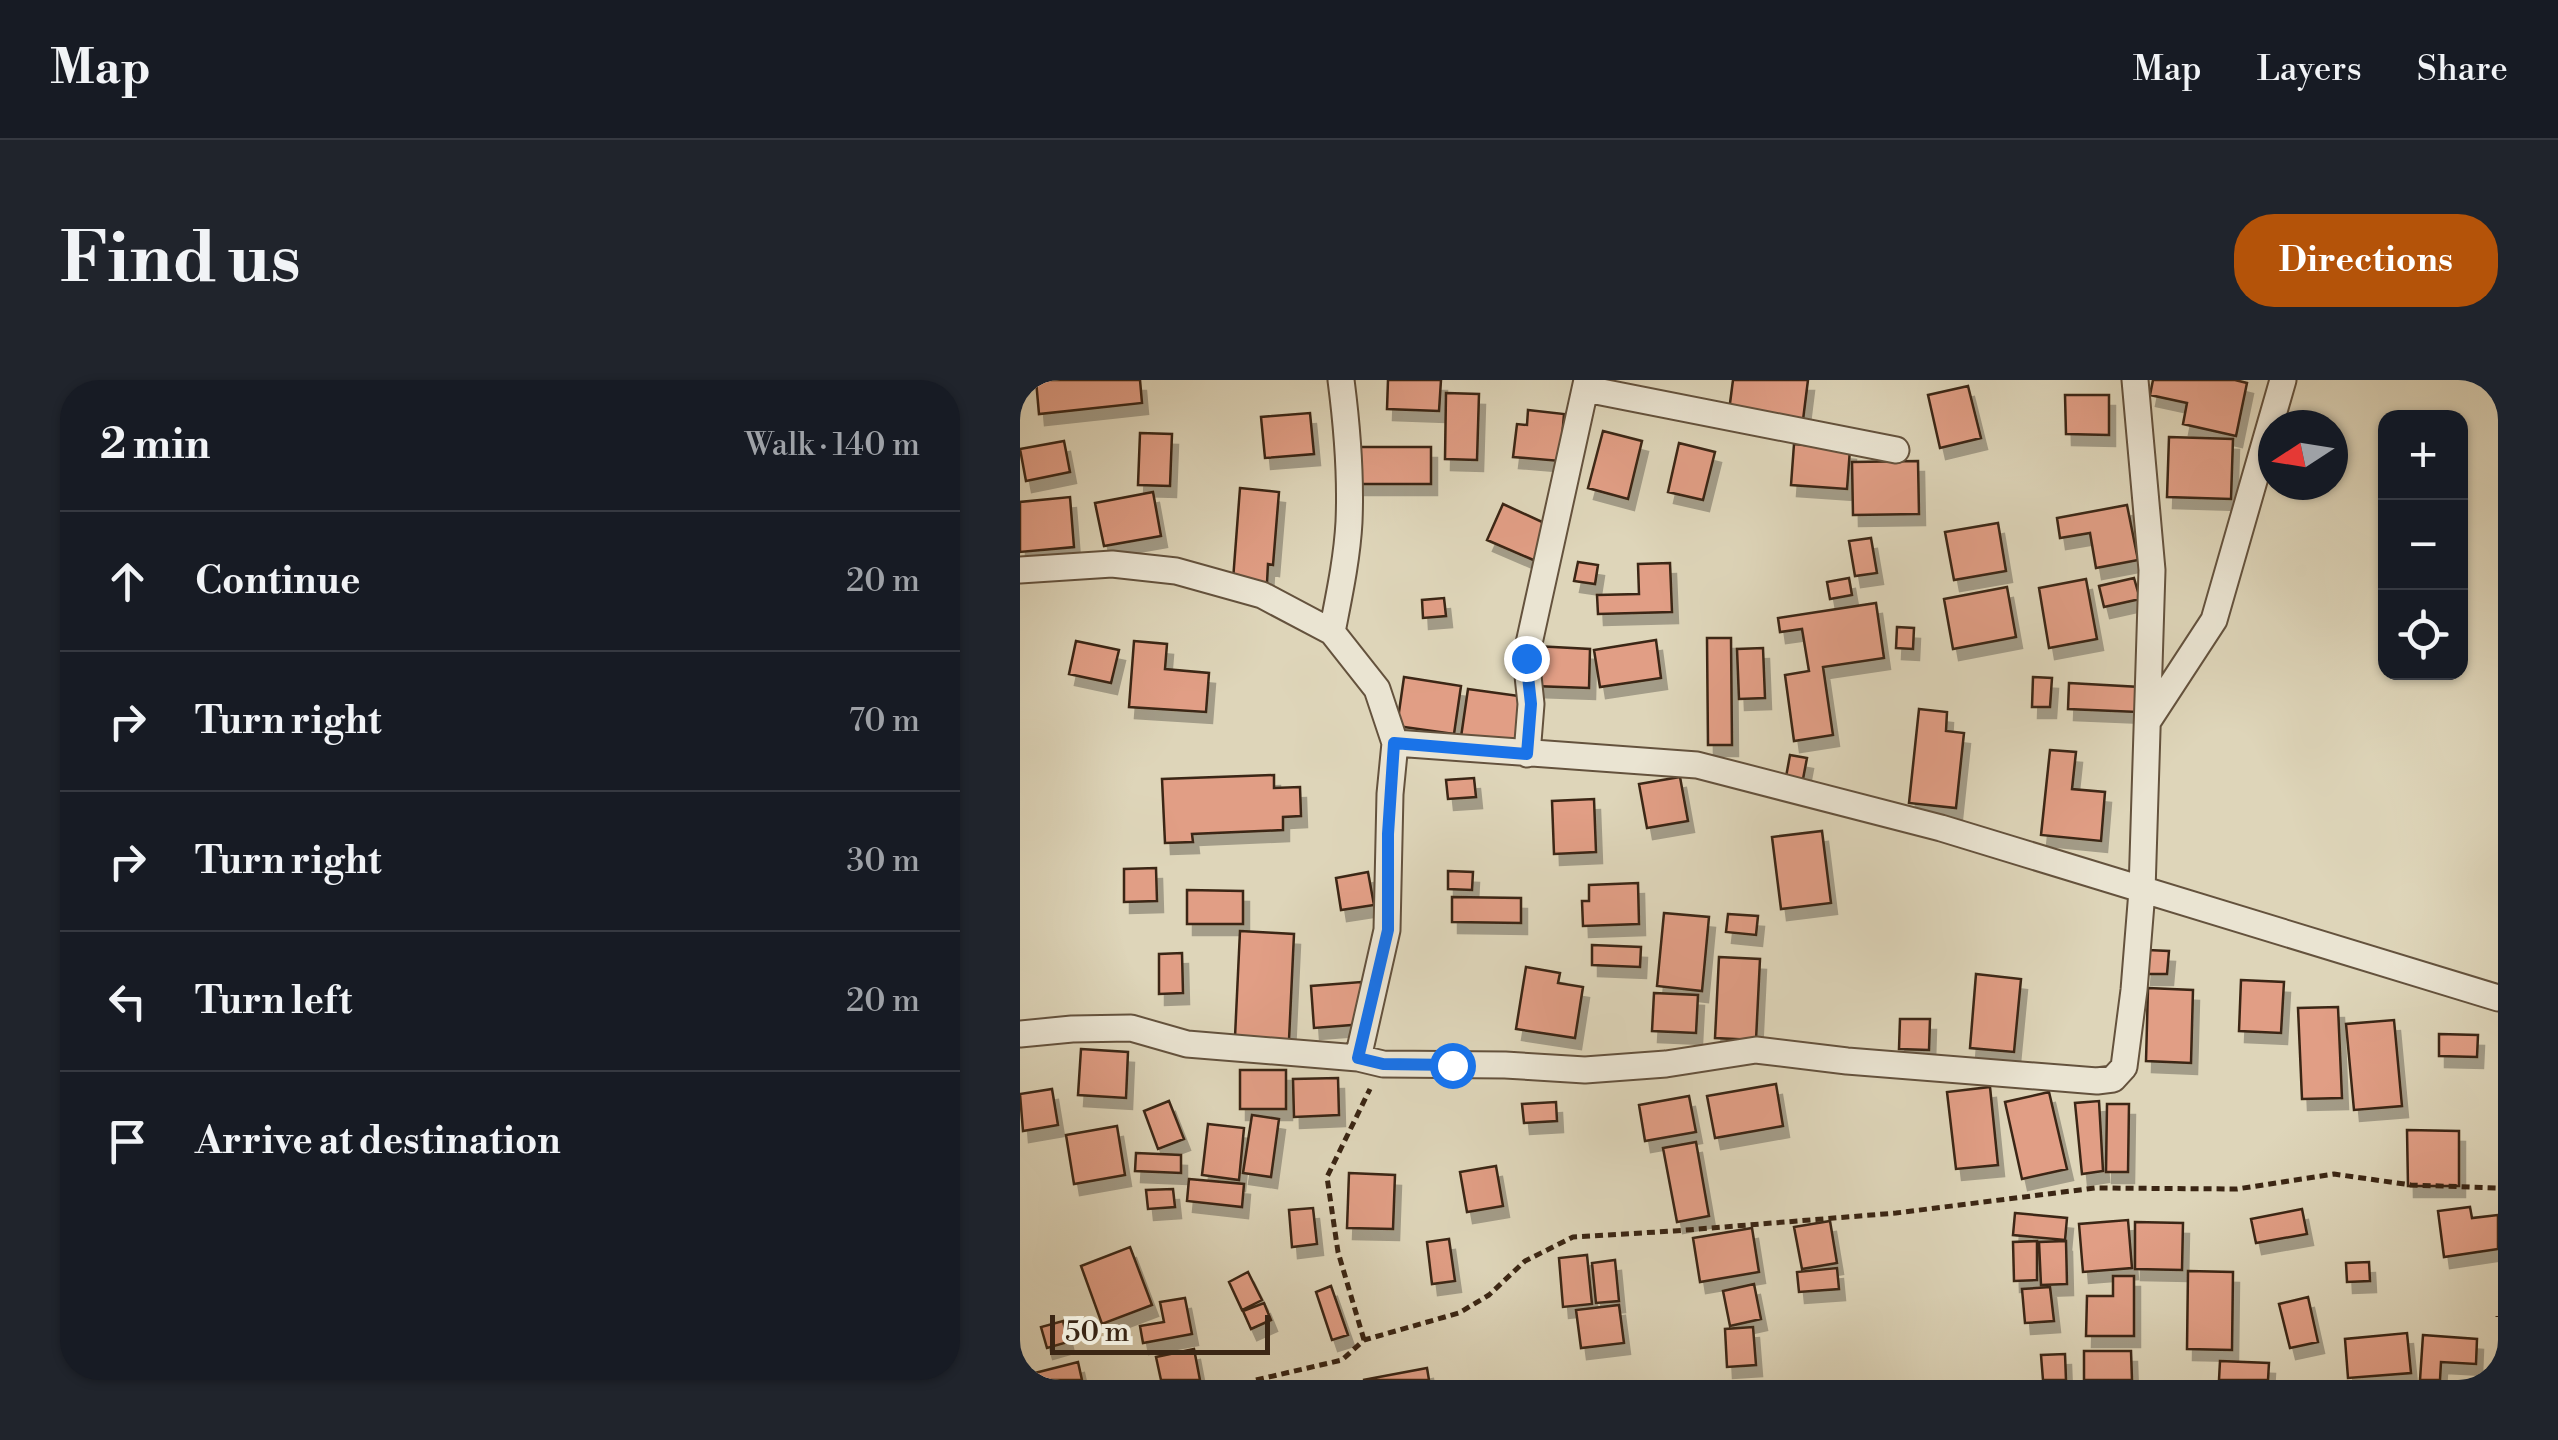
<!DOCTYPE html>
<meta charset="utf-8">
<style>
:root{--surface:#171b24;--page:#20242c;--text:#f1f3f6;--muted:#9ea1a6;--line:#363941;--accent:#b45309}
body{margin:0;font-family:"Libre Bodoni",serif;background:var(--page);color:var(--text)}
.controls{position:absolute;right:30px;top:30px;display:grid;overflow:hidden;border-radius:20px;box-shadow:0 2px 8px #0004}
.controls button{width:90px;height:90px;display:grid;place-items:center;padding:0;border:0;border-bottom:2px solid var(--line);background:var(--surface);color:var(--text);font:50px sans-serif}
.compass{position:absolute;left:1238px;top:30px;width:90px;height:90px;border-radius:50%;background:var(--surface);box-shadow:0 2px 8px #0004;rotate:258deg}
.scale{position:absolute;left:30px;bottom:25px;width:220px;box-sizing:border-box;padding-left:10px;border:5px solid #3b2614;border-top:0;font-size:28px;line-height:35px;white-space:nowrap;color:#3b2614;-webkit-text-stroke:8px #eae4d2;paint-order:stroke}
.stop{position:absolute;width:30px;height:30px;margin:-22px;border:8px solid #1a73e8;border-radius:50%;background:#fff}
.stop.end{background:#1a73e8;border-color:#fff;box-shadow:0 2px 10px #0008}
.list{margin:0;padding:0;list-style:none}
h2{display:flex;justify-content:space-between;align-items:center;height:130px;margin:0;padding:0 40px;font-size:42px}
h2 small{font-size:32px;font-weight:400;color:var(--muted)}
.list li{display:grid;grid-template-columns:65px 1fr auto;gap:30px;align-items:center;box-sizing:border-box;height:140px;padding:0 40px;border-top:2px solid var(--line)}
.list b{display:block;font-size:38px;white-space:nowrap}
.list em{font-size:32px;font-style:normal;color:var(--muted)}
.icon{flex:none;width:55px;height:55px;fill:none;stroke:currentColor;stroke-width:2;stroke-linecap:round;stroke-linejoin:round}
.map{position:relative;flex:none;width:1478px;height:1000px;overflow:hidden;border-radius:40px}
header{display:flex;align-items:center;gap:60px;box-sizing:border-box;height:140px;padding:0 50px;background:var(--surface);border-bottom:2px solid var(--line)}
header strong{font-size:48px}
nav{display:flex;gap:55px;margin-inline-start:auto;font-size:35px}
.intro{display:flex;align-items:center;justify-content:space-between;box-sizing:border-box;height:240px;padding:0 60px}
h1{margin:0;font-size:70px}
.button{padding:25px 45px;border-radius:40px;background:var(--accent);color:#fff;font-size:35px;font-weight:700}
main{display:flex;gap:60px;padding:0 60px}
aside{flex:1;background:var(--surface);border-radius:40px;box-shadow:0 2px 8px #0004}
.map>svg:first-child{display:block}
</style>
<header>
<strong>Map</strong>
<nav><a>Map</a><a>Layers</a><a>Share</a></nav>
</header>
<div class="intro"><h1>Find us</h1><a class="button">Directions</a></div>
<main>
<aside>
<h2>2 min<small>Walk · 140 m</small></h2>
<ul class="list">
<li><svg class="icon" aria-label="ahead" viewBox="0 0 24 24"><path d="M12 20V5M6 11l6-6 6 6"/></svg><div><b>Continue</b></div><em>20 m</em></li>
<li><svg class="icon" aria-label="right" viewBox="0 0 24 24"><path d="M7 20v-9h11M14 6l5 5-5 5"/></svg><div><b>Turn right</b></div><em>70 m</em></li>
<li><svg class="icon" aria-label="right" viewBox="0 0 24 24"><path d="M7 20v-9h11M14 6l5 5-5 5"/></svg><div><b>Turn right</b></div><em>30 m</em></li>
<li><svg class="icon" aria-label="left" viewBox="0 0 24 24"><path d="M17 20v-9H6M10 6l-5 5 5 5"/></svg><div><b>Turn left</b></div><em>20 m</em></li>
<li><svg class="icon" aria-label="arrive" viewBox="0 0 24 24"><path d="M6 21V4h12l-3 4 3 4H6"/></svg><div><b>Arrive at destination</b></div></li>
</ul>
</aside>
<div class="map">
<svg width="1478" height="1000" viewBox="0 0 1478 1000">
<defs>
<filter id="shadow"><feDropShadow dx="6" dy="11" stdDeviation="0" flood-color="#0004"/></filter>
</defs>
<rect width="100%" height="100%" fill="#ded5b9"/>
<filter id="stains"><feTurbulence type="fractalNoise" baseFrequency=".002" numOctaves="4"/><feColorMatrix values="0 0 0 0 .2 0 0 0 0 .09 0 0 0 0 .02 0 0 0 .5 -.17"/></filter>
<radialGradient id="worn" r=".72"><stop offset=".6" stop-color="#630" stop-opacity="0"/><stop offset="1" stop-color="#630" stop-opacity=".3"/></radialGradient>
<path fill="#e19e85" stroke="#3b2614" stroke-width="2.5" filter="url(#shadow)" d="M16 0H120L122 23 19 34Z
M368 0H421L419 31 367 29Z
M713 0H788L783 40 709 31Z
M1133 0H1215L1227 3 1216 56 1163 44 1167 23 1130 15Z
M948 6 961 58 920 68 908 15Z
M426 13 459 14 457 80 425 79Z
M1045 15H1089V55L1046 54Z
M508 30 544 34 540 81 493 77 497 44 507 45Z
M290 33 294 74 245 78 241 37Z
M583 51 622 61 608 119 568 108Z
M120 53 152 54 150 106 118 105Z
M1149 57 1213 59 1211 119 1147 117Z
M44 61 50 92 6 101 0 69Z
M659 63 695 72 683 120 648 112Z
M774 64 830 69 827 109 771 105Z
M334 67H411V104H333Z
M898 81 899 134 833 135 832 82Z
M220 108 259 112 253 185 248 184 247 203 213 200Z
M133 112 141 156 84 166 75 123Z
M50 117 54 167 0 172V122Z
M483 124 533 147 518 182 467 160Z
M1107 125 1118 180 1076 188 1070 153 1040 158 1037 138Z
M978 143 986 191 934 200 925 152Z
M851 158 857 193 835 196 829 161Z
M558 182 578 185 575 204 554 201Z
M650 183 652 232 578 234 577 215 619 214 618 184Z
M829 198 832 215 810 219 807 202Z
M1114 198 1120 219 1084 227 1079 206Z
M1066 199 1077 259 1029 268 1019 208Z
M987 207 996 257 933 269 924 219Z
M424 218 426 236 403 238 402 220Z
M856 223 864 278 803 287 813 355 774 361 765 295 789 291 782 249 760 252 758 238Z
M877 247 894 248 893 269 876 268Z
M687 258H711L712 365H688Z
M636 260 641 298 580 307 574 270Z
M56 261 99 270 91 303 49 294Z
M114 261 147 264 145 289 189 293 186 332 109 327Z
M515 266 570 269 569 308 514 306Z
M743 268 745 318 719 319 717 269Z
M384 297 441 306 434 354 377 346Z
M1013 297 1032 298 1030 327H1012Z
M1049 303 1120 307 1118 332 1048 329Z
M448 309 506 317 499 366 441 357Z
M899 329 927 332 926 351 944 353 936 428 889 423Z
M1030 370 1056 372 1052 409 1085 412 1081 461 1021 455Z
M770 375 787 378 783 399 766 397Z
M254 395V408L280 407 281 436 263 437V450L172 454 173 462 145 463 142 399Z
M660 397 668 441 627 448 619 404Z
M454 398 456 417 428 419 426 400Z
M574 419 576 472 534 474 532 421Z
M802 451 811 523 761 529 752 457Z
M136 488 137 521 104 522V489Z
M428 491 453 492 452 510 428 509Z
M348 492 354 525 321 530 316 498Z
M618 503 619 544 563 546 562 521H569V505Z
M167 510 223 511V544H167Z
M432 517 501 518V543L432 542Z
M644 533 689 537 682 611 637 606Z
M708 534 738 536 736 555 706 552Z
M220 551 274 554 269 660 215 657Z
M572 565 621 567 620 587 572 585Z
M1127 570 1149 571 1147 594H1125Z
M162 573 163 613 139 614V574Z
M699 577 740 579 736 660 695 658Z
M506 587 540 593 538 603 563 607 555 658 496 649Z
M956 594 1001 599 994 672 950 668Z
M1221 600 1264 602 1261 653 1219 651Z
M341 602 344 644 294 648 291 606Z
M1128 608 1173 610 1171 683 1126 681Z
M634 613 678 615 676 653 632 651Z
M1318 627 1322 718 1282 719 1278 628Z
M880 639H910L909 670 879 669Z
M1374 640 1382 726 1334 730 1326 644Z
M1419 654 1458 655 1457 677 1419 676Z
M61 669 108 672 106 718 58 715Z
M220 690H266V729H220Z
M318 698 319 735 274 737 273 699Z
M756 704 763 746 695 758 687 716Z
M970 707 978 785 936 789 927 712Z
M32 709 38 745 3 751 0 714Z
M1029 712 1047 789 1002 799 985 722Z
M669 716 676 752 625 761 619 725Z
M149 721 164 759 138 769 124 731Z
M1079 721 1083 791 1062 794 1055 723Z
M536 722 537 741 504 743 502 724Z
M1087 724H1109L1108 792H1086Z
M232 735 259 739 251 797 223 793Z
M188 744 224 748 219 800 182 795Z
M97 746 105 795 54 804 46 755Z
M1387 750 1439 751V806H1388Z
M676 762 689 836 657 842 643 768Z
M116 773 161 775V793L115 791Z
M476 786 483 826 447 832 440 792Z
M329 793 375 795 373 849 327 848Z
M169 799 224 804 222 827 167 821Z
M153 809 155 827 128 829 126 810Z
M1450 827 1452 838 1478 835V869L1424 877 1418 831Z
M293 828 297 864 272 867 269 830Z
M1282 829 1287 854 1236 863 1231 839Z
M995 833 1047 838 1045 860 993 855Z
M1108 840 1112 888 1063 892 1059 844Z
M810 841 817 883 782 889 774 847Z
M1115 842 1163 843 1162 890 1115 889Z
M732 848 739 892 680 902 673 858Z
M429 859 435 901 412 904 407 862Z
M1017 861V900L994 901 993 862Z
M1046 861 1047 904 1021 905 1019 862Z
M110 867 132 925 82 944 61 886Z
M567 875 572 924 543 927 539 878Z
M595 880 599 921 576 923 572 883Z
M1349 882 1350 901 1327 902 1326 883Z
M817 888 819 909 779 912 777 892Z
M1168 891 1213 892 1212 970 1167 969Z
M228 892 242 920 222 930 209 902Z
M1093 896H1114V956H1066L1067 916H1093Z
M734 904 741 939 710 946 703 911Z
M311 906 328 955 312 960 296 912Z
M1030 907 1034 941 1005 943 1002 909Z
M1288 917 1298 962 1270 968 1259 924Z
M165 918 172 954 123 963 120 946 144 942 140 922Z
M244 923 251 940 231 949 223 931Z
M599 925 604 963 561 968 556 930Z
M43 941 48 962 27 968 21 947Z
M733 947 736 985 707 987 705 949Z
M1387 953 1391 993 1328 998 1325 959Z
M1403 955 1457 959 1456 984 1421 982 1420 1000H1400Z
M174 969 180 1000H141L136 977Z
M1064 971H1111L1112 1000H1064Z
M1045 974 1046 1000H1023L1021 975Z
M1200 981 1249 983 1248 1000H1199Z
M58 982 62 1000H8L7 995Z
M407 988 409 1000H343Z"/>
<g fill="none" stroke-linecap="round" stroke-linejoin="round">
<defs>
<path id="minor" d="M566 9 876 70
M0 190 92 184 156 191 242 215 312 252 357 309 375 363 677 385 921 448 1478 618
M312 252C319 216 327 179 329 142 331 95 327 46 321 0
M1128 341 1194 240 1263 0
M507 374 511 324 506 277 567 0
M0 654 52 649 111 648 167 664 338 678 363 684 485 685 565 690 646 684 736 670 827 681 1077 701 1093 699 1104 687 1114 610 1122 511 1132 190 1115 0
M338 678 367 550 370 414 375 363"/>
</defs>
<use href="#minor" stroke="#64523d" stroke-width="29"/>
<path stroke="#3b2614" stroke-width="5" stroke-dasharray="8 5" stroke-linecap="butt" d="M1478 936V937
M344 960 318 872 307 797 350 709
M236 1000 322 980 344 960 439 933 469 915 505 881 553 857 654 851 876 833 1075 808 1217 809 1314 794 1391 805 1478 808"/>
<use href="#minor" stroke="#eae4d2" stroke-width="25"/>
</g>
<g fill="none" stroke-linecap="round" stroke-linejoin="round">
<path stroke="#1a73e8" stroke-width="12" d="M432 685 363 684 338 678 368 550V454L374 363 507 374 511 324 506 278"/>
</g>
<rect width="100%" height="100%" filter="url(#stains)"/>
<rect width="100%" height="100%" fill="url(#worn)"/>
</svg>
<div class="controls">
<button>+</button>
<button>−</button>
<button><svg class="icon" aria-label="locate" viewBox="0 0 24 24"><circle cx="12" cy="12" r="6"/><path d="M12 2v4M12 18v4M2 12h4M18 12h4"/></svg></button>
</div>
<svg class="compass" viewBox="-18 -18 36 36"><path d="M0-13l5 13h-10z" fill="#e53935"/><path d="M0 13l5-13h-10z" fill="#9ea1a6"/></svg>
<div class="scale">50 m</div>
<div class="stop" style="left:432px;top:685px"></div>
<div class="stop end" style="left:506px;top:278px"></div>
</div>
</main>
